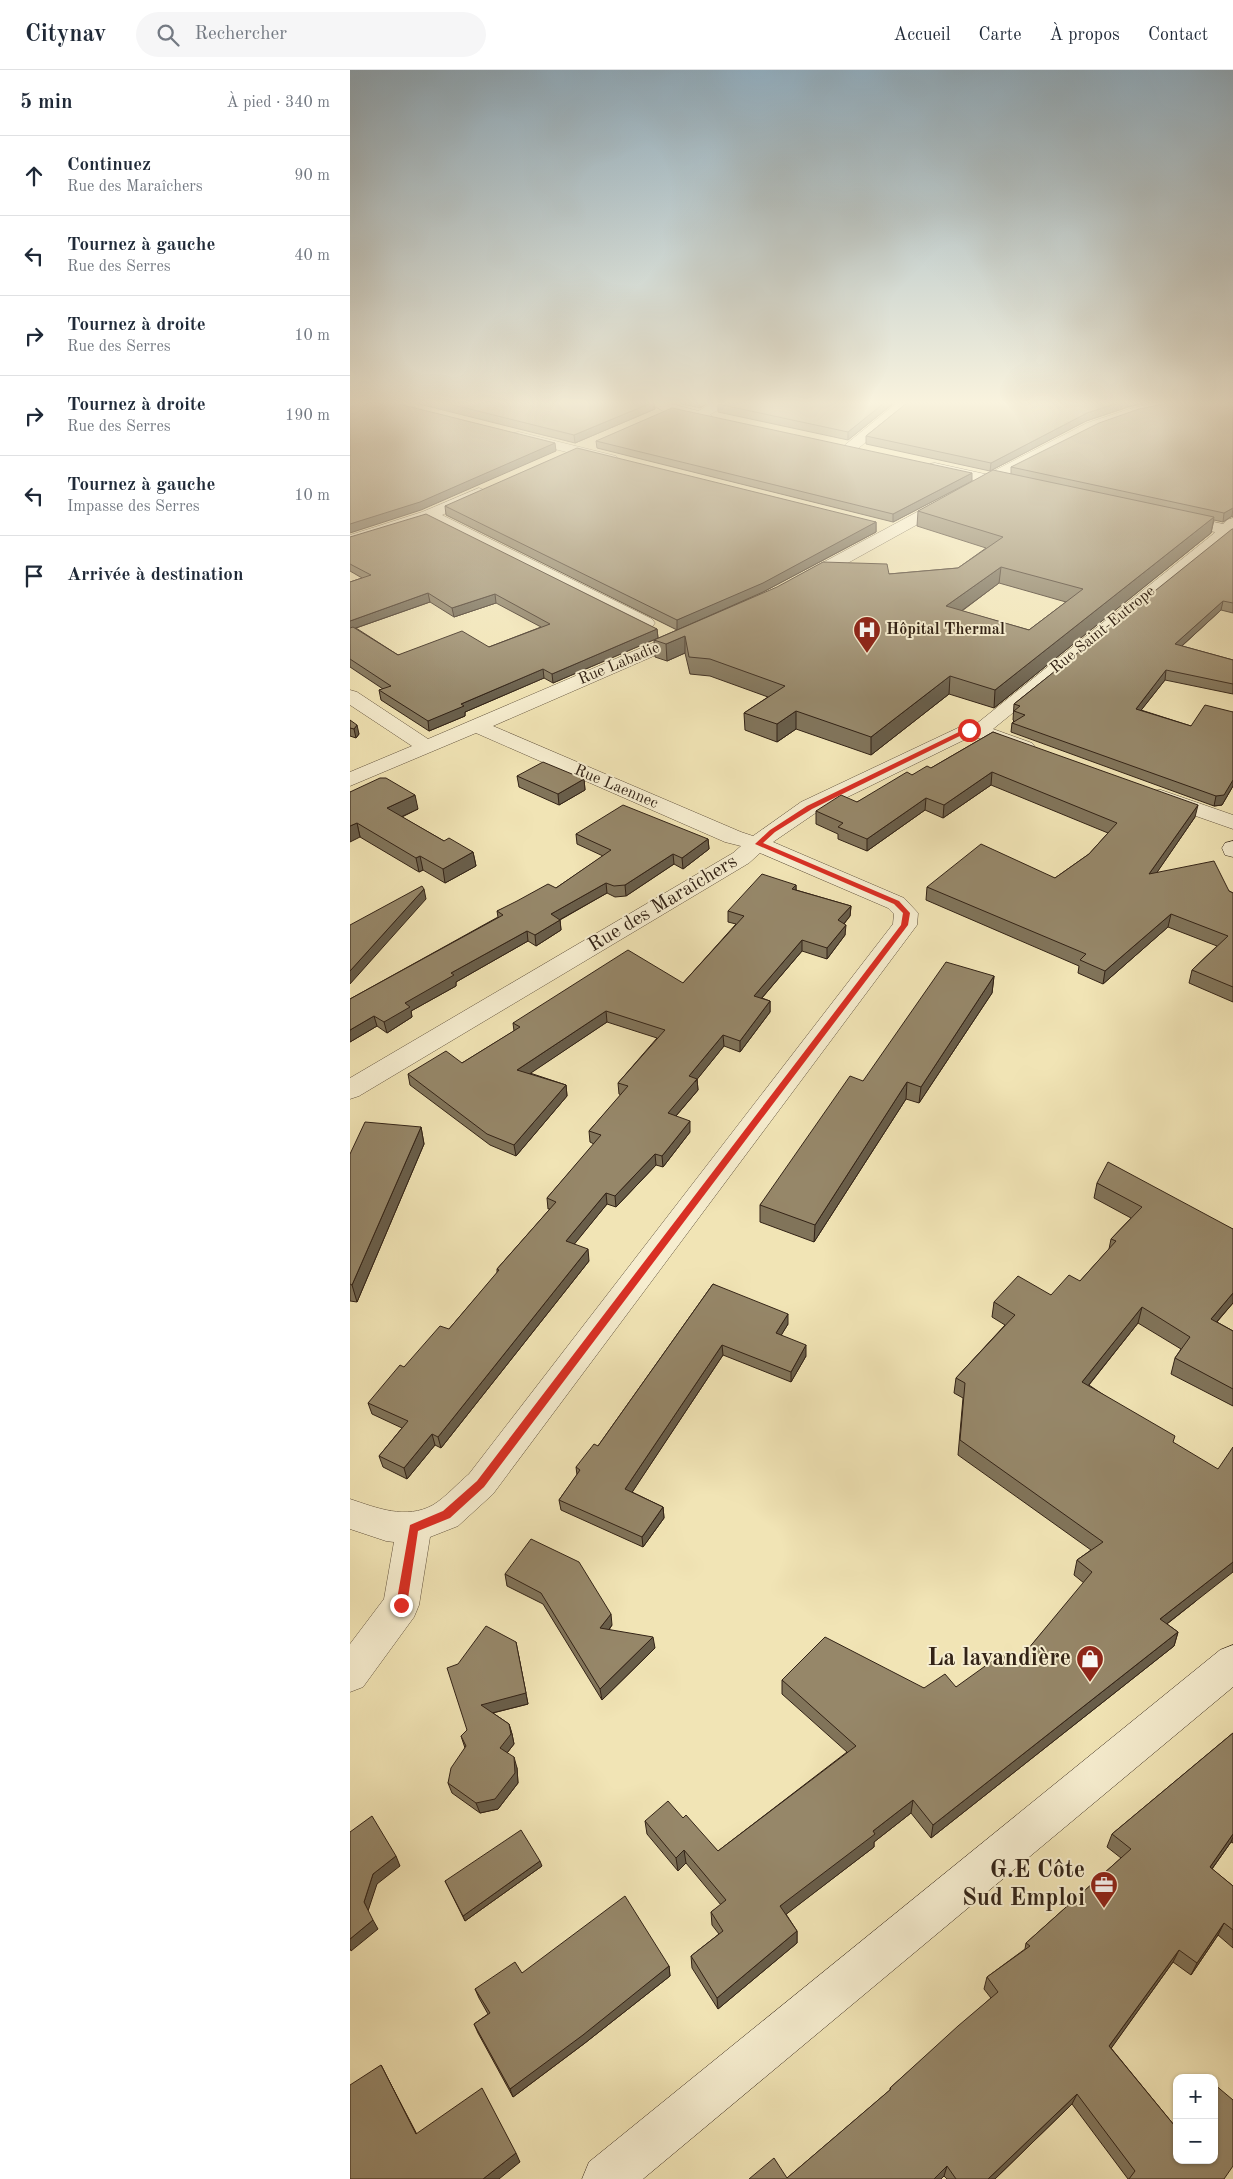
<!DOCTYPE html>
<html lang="fr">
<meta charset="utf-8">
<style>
:root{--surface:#fff;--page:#f6f6f7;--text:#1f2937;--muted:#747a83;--line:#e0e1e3}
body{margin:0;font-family:"Old Standard TT",serif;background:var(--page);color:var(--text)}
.controls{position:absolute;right:15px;bottom:15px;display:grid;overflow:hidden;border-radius:10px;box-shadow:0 1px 4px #0004}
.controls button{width:45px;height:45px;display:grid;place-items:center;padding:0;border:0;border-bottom:1px solid var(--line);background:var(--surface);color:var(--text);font:25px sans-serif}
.stop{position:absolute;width:15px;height:15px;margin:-11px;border:4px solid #d93025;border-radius:50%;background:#fff}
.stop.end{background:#d93025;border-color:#fff;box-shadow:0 1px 5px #0008}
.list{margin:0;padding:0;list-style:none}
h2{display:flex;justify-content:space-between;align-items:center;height:65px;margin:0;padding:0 20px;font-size:21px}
h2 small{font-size:16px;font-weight:400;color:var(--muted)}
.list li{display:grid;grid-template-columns:32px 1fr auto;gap:15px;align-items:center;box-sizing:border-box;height:80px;padding:0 20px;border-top:1px solid var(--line)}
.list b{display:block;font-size:19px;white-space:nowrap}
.list p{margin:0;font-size:16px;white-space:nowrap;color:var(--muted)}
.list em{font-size:16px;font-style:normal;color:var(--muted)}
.icon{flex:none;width:28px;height:28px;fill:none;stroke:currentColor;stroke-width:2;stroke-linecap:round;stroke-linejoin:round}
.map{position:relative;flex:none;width:883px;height:2109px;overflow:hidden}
header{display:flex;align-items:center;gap:30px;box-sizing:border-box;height:70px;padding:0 25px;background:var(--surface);border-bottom:1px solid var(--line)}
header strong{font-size:24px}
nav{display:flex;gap:28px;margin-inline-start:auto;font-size:18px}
.search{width:350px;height:45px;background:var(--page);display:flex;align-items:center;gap:12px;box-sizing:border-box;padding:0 18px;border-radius:28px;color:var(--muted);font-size:19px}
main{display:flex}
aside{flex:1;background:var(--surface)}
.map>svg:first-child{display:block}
</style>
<header>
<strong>Citynav</strong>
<div class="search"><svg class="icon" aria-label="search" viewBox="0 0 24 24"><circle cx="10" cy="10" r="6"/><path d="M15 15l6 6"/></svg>Rechercher</div>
<nav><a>Accueil</a><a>Carte</a><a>À propos</a><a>Contact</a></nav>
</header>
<main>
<aside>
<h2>5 min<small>À pied · 340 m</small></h2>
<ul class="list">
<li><svg class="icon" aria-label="ahead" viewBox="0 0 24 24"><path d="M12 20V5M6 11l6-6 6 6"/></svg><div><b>Continuez</b><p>Rue des Maraîchers</p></div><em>90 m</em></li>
<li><svg class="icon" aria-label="left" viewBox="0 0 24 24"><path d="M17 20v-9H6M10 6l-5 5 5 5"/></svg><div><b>Tournez à gauche</b><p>Rue des Serres</p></div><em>40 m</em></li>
<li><svg class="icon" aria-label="right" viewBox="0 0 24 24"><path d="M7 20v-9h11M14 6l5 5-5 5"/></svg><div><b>Tournez à droite</b><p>Rue des Serres</p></div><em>10 m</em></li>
<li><svg class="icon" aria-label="right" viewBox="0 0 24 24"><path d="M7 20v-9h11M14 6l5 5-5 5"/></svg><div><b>Tournez à droite</b><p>Rue des Serres</p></div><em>190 m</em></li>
<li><svg class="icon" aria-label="left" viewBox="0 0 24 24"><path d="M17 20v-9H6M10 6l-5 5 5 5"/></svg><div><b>Tournez à gauche</b><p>Impasse des Serres</p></div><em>10 m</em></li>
<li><svg class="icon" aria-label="arrive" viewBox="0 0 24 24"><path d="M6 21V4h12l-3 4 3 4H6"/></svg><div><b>Arrivée à destination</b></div></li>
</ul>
</aside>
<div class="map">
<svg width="883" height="2109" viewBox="0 0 883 2109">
<rect width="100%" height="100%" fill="#f1e4b5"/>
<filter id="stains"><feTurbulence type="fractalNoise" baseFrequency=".004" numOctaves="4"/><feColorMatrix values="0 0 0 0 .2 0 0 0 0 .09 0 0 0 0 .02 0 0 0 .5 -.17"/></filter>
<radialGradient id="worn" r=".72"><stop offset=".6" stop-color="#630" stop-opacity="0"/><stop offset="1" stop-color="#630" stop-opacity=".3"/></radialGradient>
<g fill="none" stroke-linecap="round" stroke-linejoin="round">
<defs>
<path id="street" d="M362 333H380L354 348H344L342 345Z
M547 333H563L505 381H495L493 378 495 375Z
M806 333H834L832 336 787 345 747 359 644 412 458 515H446L443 511 446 507 634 406 737 353 779 339Z
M169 362 266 386 268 389 266 392 261 393 164 369 162 366 164 363Z
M129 418 134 420 137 423 134 426 92 445 302 549 305 553 302 557 296 558 290 557 78 450 0 475V465L72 442Z
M883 448V462L874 471 643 659 682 673 685 677 682 681 675 683 668 681 622 666 467 742 423 772 554 828 568 843 567 855 143 1424 108 1456 80 1467 69 1535 64 1547 13 1617 0 1622V1574L34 1529 44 1472 36 1471 0 1459V1429C27 1438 56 1450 83 1435 96 1427 108 1413 119 1404L543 854 544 844 538 838 410 783 399 793 9 1026 0 1029V1008L383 783 391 776 375 772 126 663 0 716V702L62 676 0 635V620L7 622 78 669 333 560 339 559 345 560 348 564 345 568 143 656 391 762 403 766 451 732 612 656 625 655 862 465 877 450Z
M811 720 883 745V759L803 731 800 726 803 721Z"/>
<path id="secondary" d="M299 333H318L360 344 362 347 355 351 315 342Z
M585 393 671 412 674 415 671 418 666 420 580 400 578 397 580 394Z
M825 444 883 456V466L819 452 817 449 819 446Z
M883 771V787L875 785 872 778 875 773Z
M883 1575V1617L293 2109H232L239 2092 870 1580Z"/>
</defs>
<use href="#street" stroke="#62533e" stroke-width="1"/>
<use href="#secondary" stroke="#332316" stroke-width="1"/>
<use href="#street" fill="#f6edcf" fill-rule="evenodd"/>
<use href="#secondary" fill="#f6edcf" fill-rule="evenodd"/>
</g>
<path fill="#81745a" stroke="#332316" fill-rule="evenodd" d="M65 333H304L305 339 225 373Z
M328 333H358L350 338Z
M370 333H544L498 370 368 342V334Z
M557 333H796L778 337 736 351 640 401 516 374V366Z
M883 333V447L882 446 873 452 864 450 861 463 644 638 599 624 521 685 446 659 427 672 395 660 394 643 418 627 360 606 340 604 335 583 317 591 305 587 304 570 327 560 96 445 95 436 526 452V462L413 522 344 553 539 504 608 498 636 478 567 456 568 441 661 404V397ZM649 513 716 532 679 560 612 541Z
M246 371 622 411 543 452 247 378Z
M883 459V543L871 540 832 576 883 590V624L815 610 791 640 841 656 883 642V716L872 735 864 736 661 662 662 653 664 651 663 650 664 634Z
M0 467 307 559 308 568 203 613 194 608 115 642V646L79 661 31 630 29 620 33 619 0 597V512L12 508 0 501ZM80 532 104 547 146 533 191 557 139 577 48 585 6 558Z
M0 650 9 664 6 668 0 666Z
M643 662 845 747 807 802 879 821 883 823V932L839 913 842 900 867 876 818 857 753 914 728 903 729 896 576 830 577 817 705 808 739 784 758 763 641 715 593 748 575 740 517 781 488 769V764L466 754V741L507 732 562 705 581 698Z
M167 706 234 709 235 720 209 735 169 717Z
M0 722 68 739 52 747 94 771 123 782 126 796 95 813 73 800 69 802 10 767Z
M226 764 358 769 359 779 333 799 324 794 276 826 265 827 257 823 210 850 211 860 186 876 178 871 106 912V916L61 941 62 947 37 963 27 956 0 972V929L148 847 147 841 206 818 253 786 227 774Z
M446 815V820L501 836 500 846 494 854 495 865 477 889 452 881 412 928 420 931V942L390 982 374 976 347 1009 348 1020 326 1046 340 1062 313 1097 306 1095 266 1137 257 1134 224 1174 239 1191 91 1378 85 1375 57 1409 33 1397 29 1386 52 1358 22 1344 18 1333 54 1297 99 1259 147 1203V1199L200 1139H198L197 1128 244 1074 240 1072 239 1061 271 1025 269 1024 268 1013 307 968 257 952 180 1003 216 1015 217 1026 166 1086 140 1075 60 1015 58 1004 112 993 164 961 163 953 333 913 386 854 378 852V841Z
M644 906 642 923 569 1033 556 1029 464 1172 410 1152V1135L513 1011Z
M71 1057 74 1074 7 1232 0 1231V1084Z
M747 1113 883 1159V1233L867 1252 883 1261V1336L821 1304 825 1288 831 1279 788 1253 739 1315 823 1372 846 1531 817 1554 828 1562 824 1576 581 1768 561 1743 524 1772V1777L436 1844 447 1861V1873L368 1939 342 1898 341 1886 369 1864 362 1855 361 1842 371 1835 336 1793 328 1801 297 1764 295 1751 333 1748 368 1781 497 1682 432 1624V1610L574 1618 606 1617 663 1597 734 1513 724 1505 727 1490 741 1480 608 1385 613 1328 604 1323 606 1308 655 1255 642 1247 644 1232 701 1225 730 1211 759 1179 761 1169 781 1148 744 1128Z
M363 1214 438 1254 431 1265 456 1286 441 1312 373 1285 282 1422 313 1437 314 1448 293 1477 211 1440 209 1430 227 1405 226 1397 248 1376Z
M155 1504 262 1555 259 1560 305 1578 252 1630 193 1534 157 1516Z
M168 1583 178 1634 143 1643 159 1654 162 1664 164 1674 157 1683 167 1698 168 1713 148 1739 130 1743 102 1723 98 1713 115 1678 111 1666 117 1660Z
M883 1663V1773L881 1772 862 1799 883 1816V1878L868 1865 841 1905 823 1892 761 1978 824 2055 874 2109H778L722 2034 645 2109H597L594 2106 437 2108 540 2020V2018L641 1928 634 1919 637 1907 675 1879 676 1873 771 1788 757 1777 762 1764Z
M192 1796 115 1851 95 1811Z
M319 1896 320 1906 235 1973 163 2027 128 1963 124 1954 138 1944 129 1928 125 1919 172 1903Z"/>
<path fill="#695e4a" stroke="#332316" d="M301 333H304L305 339 225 373 224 365Z
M350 333H358L350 338Z
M534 333H544L498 370V362Z
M768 333H796L778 337 736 351 640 401 641 393 737 343Z
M205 373 206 381 71 440 0 463V454Z
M622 403V411L543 452V444Z
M883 438 882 446 873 452 874 443Z
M864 447 861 463 644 638 645 620Z
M526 452V462L413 522 327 560V550Z
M651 497 649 513 595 553 596 536Z
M78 523 80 532 0 560V551Z
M145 524 146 533 104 547 102 538Z
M873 531 871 540 824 583 825 574Z
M307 559 308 568 203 613 202 604Z
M335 566V583L317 591 316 574Z
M193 599 194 608 115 642V646L79 661 78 651 111 634Z
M816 600 815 610 785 648 786 639Z
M600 606 599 624 521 685V667Z
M446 641V659L427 672V654Z
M7 655 9 664 6 668 4 659Z
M642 702 641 715 593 748 594 735Z
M234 709 235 720 209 735 208 724Z
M883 710V716L872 735 864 736 866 726Z
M65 725 68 739 40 752 37 738Z
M576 728 575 740 517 781V769Z
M848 735 845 747 797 817 799 804Z
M7 753 10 767 0 772V756Z
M358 769 359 779 333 799 332 788Z
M123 782 126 796 95 813 93 799Z
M323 784 324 794 276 826 275 815Z
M70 786 73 800 69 802 66 788Z
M256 813 257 823 202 854 201 844Z
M446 815V825L442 819Z
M74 819 76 829 0 914V901Z
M501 836 500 846 488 861V850Z
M821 844 818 857 753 914 755 901Z
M210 850 211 860 186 876 185 865Z
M496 855 495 865 477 889V878Z
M177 861 178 871 106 912V916L61 941 62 947 37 963 34 952 55 933 101 903Z
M452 870V881L404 937V926Z
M644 906 642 923 569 1033 571 1017Z
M420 931V942L390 982V971Z
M256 941 257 952 169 1011 167 1000Z
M24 946 27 956 0 972V960Z
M373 965 374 976 345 1012 347 1009 348 1020 319 1054 318 1043 339 1006Z
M557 1012 556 1029 464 1172 465 1155Z
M216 1015 217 1026 166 1086 164 1075Z
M340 1051V1062L313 1097 312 1086Z
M71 1057 74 1074 7 1232 2 1215Z
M305 1084 306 1095 266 1137 265 1126Z
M256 1123 257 1134 218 1182 216 1171Z
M238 1179 239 1191 91 1378 88 1367Z
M883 1223V1233L856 1264 861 1249Z
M792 1237 788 1253 729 1327 732 1312Z
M438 1244V1254L426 1274V1263Z
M372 1275 373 1285 277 1430 275 1419Z
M456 1275V1286L441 1312V1302Z
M82 1364 85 1375 57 1409 54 1398Z
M313 1437 314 1448 293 1477 292 1467Z
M883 1492V1502L805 1563 810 1549Z
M261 1544 262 1555 252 1569 250 1558Z
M828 1562 824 1576 581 1768 583 1755Z
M303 1567 305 1578 252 1630 250 1619Z
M166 1572 178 1634 134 1645 131 1635Z
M159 1654 162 1664 164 1674 153 1688 150 1678Z
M164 1687 167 1698 168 1713 148 1739 130 1743 126 1733Z
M563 1730 561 1743 524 1772V1777L430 1849V1836L523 1761Z
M883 1764V1767L881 1772 854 1810 860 1797Z
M334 1780 336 1793 328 1801 326 1788Z
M46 1786 50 1796 27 1814 18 1841 14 1832 23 1804Z
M190 1791 192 1796 115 1851 113 1846Z
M23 1850 28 1859 1 1881 0 1878V1869Z
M874 1853 868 1865 841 1905 847 1893Z
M447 1861V1873L368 1939 367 1928Z
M829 1880 823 1892 755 1987 759 1976Z
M319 1896 320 1906 235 1973 163 2027 160 2019Z
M31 1995 36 2005 72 2074 66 2064Z
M727 2024 722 2034 645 2109H638Z
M166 2083 170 2092 149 2109H133Z
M597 2096 594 2106 591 2109H584Z"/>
<path fill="#968769" stroke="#332316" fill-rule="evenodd" d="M0 333H45L205 373 70 432 0 454Z
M95 333H301L224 365Z
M370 333H534L498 362 368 334Z
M557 333H768L737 343 641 393 516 366Z
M818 333H883V438L874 443 661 397 749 353 789 339Z
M322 338 622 403 543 444 246 371Z
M227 378 526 452 413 513 327 550 95 436Z
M643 400 864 447 645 620 600 606 521 667 446 641 427 654 394 643 435 616 360 589 339 587 335 566 316 574 304 570 427 517 473 492 537 494 539 504 608 498 653 467 568 441ZM651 497 733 519 679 560 596 536Z
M76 444 307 559 202 604 193 599 111 634 114 636 78 651 29 620 41 616 0 589V558L3 557 48 585 112 561 139 577 200 554 145 524 102 538 78 523 0 551V512L21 505 0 494V467Z
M882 459H883V533L873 531 825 574 883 590V614L816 600 786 639 841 656 855 635 883 642V710L874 725 866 726 662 653 675 645 664 641 670 636 664 634Z
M0 650 7 655 4 659 0 658Z
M643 662 848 735 799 804 864 791 879 821 883 823V917L842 900 878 866 821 844 755 901 730 890 736 884 577 817 631 774 705 808 739 784 767 753 642 702 594 735 576 728 517 769 488 757 493 753 466 741 491 725 507 732 557 702 562 705 577 696 581 698Z
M193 692 234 709 208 724 167 706Z
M30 708H36L65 725 37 738 94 771 99 768 123 782 93 799 70 786 66 788 7 753 0 756V722Z
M273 735 358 769 332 788 323 784 275 815 264 816 256 813 201 844 210 850 185 865 177 861 101 903 104 905 55 933 60 937 34 952 24 946 0 960V929L153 845 147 841 167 831 198 814 206 818 261 780 226 764Z
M412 804 446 815 442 819 501 836 488 850 496 855 477 878 452 870 404 926 420 931 390 971 373 965 339 1006 347 1009 318 1043 340 1051 312 1086 305 1084 265 1126 256 1123 216 1171 238 1179 88 1367 82 1364 54 1398 29 1386 58 1351 18 1333 50 1295 54 1297 90 1256 99 1259 149 1200 147 1199 206 1132 197 1128 251 1065 239 1061 278 1016 268 1013 315 960 256 941 167 1000 216 1015 164 1075 137 1064 58 1004 96 981 112 993 170 957 163 953 278 880 333 913 394 846 378 841Z
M72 816 74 819 0 901V855Z
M596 892 644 906 571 1017 557 1012 465 1155 410 1135 500 1006 513 1011Z
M15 1052 71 1057 2 1215 0 1214V1084Z
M758 1092 883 1159V1223L861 1249 883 1261V1319L825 1288 840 1267 792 1237 732 1312 825 1366 823 1372 868 1399 883 1377V1492L810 1549 828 1562 583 1755 563 1730 523 1761 525 1764 430 1836 447 1861 367 1928 341 1886 373 1861 361 1842 376 1830 334 1780 326 1788 295 1751 318 1731 333 1748 336 1745 368 1781 506 1676 432 1610 475 1567 574 1618 595 1604 606 1617 652 1584 663 1597 742 1502 727 1490 753 1472 610 1370 615 1313 606 1308 665 1245 644 1232 668 1206 701 1225 719 1205 730 1211 766 1171 761 1169 792 1137 747 1113Z
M363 1214 438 1244 426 1263 456 1275 441 1302 372 1275 275 1419 313 1437 292 1467 209 1430 230 1400 226 1397 244 1374 248 1376Z
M181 1469 229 1492 261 1544 250 1558 303 1567 250 1619 191 1523 155 1504Z
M136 1556 166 1572 176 1623 131 1635 159 1654 161 1664 150 1678 164 1687 165 1703 145 1729 126 1733 98 1713 101 1698 116 1676 111 1666 117 1660 97 1598 108 1594Z
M883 1663V1764L860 1797 883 1816V1860L874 1853 847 1893 829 1880 759 1976 824 2055 827 2051V2090H864V2014L883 2030V2096L874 2109H779L785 2101 727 2024 638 2109H606L597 2096 584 2109H399L424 2088 437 2108 541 2019 540 2018 608 1956 648 1922 637 1907 680 1876 676 1873 781 1779 762 1764Z
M22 1746 46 1786 23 1804 14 1832 23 1850 0 1869V1762Z
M171 1760 190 1791 113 1846 95 1811Z
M275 1826 319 1896 233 1965 160 2019 124 1954 140 1943 125 1919 165 1892 172 1903Z
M31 1995 66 2064 132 2018 166 2083 133 2109H0V2015Z"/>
<linearGradient id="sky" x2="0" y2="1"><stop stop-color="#91adbe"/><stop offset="0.53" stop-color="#f9f3de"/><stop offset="1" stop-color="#f9f3de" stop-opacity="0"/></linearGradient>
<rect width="883" height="628" fill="url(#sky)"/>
<path fill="#d93025" d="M617 658 622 660 462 739 425 762 413 773 549 831 560 843 558 855 134 1417 100 1448 68 1461 57 1535 51 1540 47 1539 46 1535 60 1455 93 1441 127 1411 551 855 553 843 544 834 405 774 420 760 457 736Z"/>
<defs>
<symbol id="hospital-pin" viewBox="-11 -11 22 30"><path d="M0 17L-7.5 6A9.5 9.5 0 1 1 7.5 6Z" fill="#8f2418" stroke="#f6edcf"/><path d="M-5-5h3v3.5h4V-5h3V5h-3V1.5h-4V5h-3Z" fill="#fff"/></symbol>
<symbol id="shop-pin" viewBox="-11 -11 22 30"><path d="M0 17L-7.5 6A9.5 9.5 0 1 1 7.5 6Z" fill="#8f2418" stroke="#f6edcf"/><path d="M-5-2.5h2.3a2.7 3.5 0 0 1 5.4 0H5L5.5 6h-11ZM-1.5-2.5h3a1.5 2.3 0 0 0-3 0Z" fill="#fff"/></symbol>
<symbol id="office-pin" viewBox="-11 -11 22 30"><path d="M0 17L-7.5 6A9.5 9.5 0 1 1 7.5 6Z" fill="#8f2418" stroke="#f6edcf"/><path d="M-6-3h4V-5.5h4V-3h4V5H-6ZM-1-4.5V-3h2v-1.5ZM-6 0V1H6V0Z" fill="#fff"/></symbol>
</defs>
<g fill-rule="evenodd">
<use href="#hospital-pin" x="501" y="544" width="32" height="43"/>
<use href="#shop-pin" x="724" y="1573" width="32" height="43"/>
<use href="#office-pin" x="738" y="1799" width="32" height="43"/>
</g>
<g text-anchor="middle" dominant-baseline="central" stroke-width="4" stroke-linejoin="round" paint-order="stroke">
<g font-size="16" font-weight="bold" fill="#332316" stroke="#f6edcf" text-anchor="start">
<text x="536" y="560">Hôpital Thermal</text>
</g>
<g font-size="16" fill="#332316" stroke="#f6edcf">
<text transform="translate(753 560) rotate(-39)">Rue Saint-Eutrope</text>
<text transform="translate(269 594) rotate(-23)">Rue Labadie</text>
<text transform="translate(266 717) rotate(23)">Rue Laennec</text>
</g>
<g font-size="20" fill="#332316" stroke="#f6edcf">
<text transform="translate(313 834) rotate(-31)">Rue des Maraîchers</text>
</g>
<g font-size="24" font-weight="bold" fill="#332316" stroke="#f6edcf" text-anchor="end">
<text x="721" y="1589">La lavandière</text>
<text x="735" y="1801">G.E Côte<tspan x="735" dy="28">Sud Emploi</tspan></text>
</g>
</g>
<rect width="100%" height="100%" filter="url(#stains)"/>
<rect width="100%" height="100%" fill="url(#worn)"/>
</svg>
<div class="controls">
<button>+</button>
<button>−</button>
</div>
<div class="stop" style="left:619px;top:660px"></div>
<div class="stop end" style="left:51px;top:1535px"></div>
</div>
</main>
